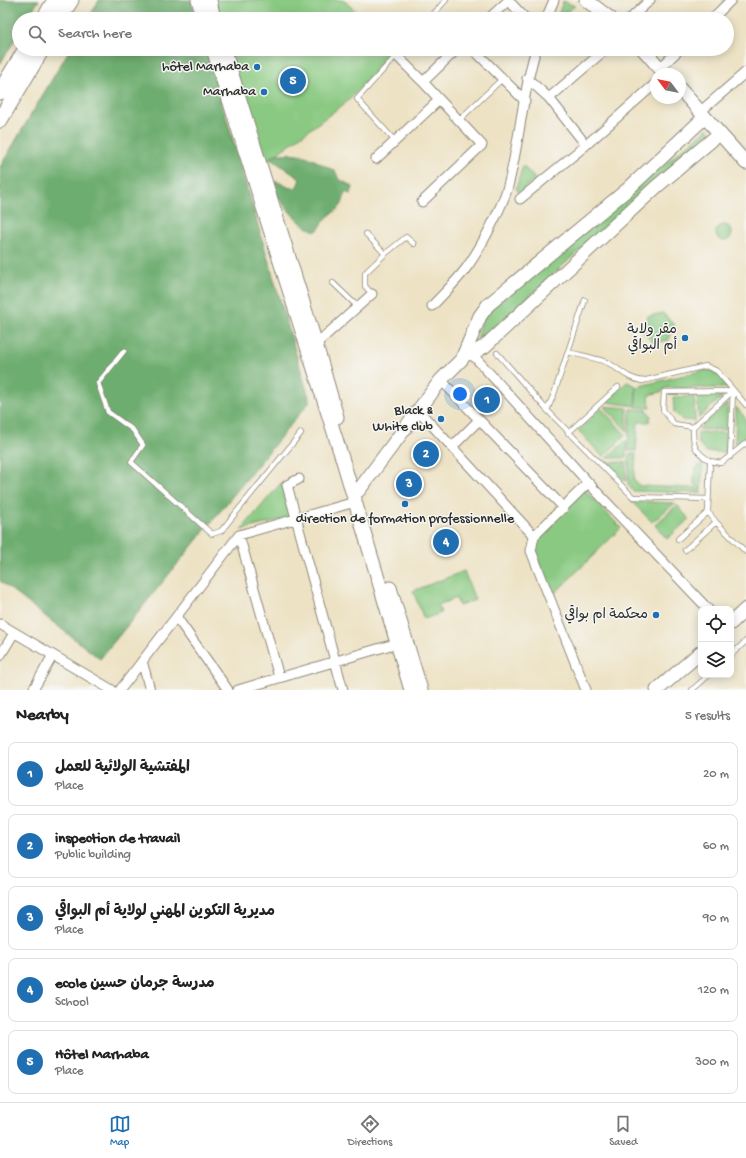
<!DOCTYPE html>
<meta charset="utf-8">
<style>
:root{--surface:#fff;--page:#f2f2f2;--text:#222;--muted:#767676;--line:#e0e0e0;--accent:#1f6fb2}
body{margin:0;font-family:"Gochi Hand","Playpen Sans Arabic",sans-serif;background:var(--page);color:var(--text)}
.controls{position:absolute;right:12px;bottom:12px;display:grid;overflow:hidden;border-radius:8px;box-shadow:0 2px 10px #0003}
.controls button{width:36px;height:36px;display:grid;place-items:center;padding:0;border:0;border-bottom:1px solid var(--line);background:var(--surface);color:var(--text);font:20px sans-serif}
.compass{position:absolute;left:650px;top:68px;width:36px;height:36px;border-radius:50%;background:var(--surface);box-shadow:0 2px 10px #0003;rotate:302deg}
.you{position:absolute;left:460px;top:394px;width:14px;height:14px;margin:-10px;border:3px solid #fff;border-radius:50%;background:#1a73e8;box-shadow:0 0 0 6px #1a73e833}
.badge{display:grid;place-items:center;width:26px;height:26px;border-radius:50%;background:var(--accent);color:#fff;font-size:13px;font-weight:700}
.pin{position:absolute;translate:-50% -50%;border:2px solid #fff;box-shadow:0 1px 4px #0006}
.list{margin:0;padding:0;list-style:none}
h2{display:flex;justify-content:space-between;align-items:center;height:52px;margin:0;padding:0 16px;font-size:17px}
h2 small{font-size:13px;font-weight:400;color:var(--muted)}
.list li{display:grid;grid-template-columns:26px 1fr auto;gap:12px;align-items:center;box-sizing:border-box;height:64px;margin:0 8px 8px;padding:0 8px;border:1px solid var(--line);border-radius:8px}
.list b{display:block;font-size:15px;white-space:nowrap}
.list p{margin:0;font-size:13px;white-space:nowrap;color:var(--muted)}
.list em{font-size:13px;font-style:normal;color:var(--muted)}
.icon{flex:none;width:22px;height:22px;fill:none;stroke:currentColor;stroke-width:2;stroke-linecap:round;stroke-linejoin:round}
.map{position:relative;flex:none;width:746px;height:690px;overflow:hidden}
.search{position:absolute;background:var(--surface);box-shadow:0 2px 10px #0003;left:12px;right:12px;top:12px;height:44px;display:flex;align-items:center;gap:10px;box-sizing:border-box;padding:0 14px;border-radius:22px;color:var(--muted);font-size:15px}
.sheet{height:412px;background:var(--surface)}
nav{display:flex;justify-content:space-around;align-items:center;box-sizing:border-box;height:56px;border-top:1px solid var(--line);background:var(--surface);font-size:11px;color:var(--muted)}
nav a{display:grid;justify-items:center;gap:2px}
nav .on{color:var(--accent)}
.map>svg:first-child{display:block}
</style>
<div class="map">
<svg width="746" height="690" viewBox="0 0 746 690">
<rect width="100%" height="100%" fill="#f6f6f2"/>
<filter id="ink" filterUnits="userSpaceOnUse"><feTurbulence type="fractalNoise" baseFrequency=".025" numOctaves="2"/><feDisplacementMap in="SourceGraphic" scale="8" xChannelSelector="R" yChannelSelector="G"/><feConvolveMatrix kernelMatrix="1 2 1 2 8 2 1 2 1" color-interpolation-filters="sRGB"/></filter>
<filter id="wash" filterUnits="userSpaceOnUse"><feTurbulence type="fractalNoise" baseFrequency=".012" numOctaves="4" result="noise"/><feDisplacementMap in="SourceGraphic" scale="16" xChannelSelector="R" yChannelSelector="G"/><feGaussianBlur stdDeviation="0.9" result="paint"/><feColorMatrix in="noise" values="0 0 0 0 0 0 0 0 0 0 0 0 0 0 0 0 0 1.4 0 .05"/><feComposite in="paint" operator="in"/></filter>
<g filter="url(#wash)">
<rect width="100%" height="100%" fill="#ede2c4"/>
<path fill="#89c981" stroke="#5a7a56" d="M215 0H343L365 19H220Z
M563 1 575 6 557 19Z
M228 49H396L348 101 263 164Z
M708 128 710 131 499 324 477 339 484 315Z
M523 165 535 179 519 192 516 189Z
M716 233a8 8 0 1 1 16 0a8 8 0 1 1-16 0Z
M663 313 674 325 669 340 653 343 643 331 648 316Z
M705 370C716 370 723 379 728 388H666L661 392 649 395 650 408 636 407V387Z
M627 382 636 386 635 406 606 402Z
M724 395 699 418 697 396Z
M694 396 695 421 682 420 674 412 673 397Z
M728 403 726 430 698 429Z
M604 406 627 408V431Z
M736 407 746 419V435L735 445Z
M601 408 626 435 603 457 578 430Z
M630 409 647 410 651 416 649 422H638L636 451H628Z
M698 432 727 433 726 452H706L698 442Z
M627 440 626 458H606Z
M629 454H636L634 480 640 486 696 488 702 493 633 491 628 485Z
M606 462H626V481L624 480Z
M703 462 701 490 693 483 695 481 693 480 696 472 695 469Z
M281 483 292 517 241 530Z
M583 488 621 528 552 596 535 556 534 536Z
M631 501 675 503 652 522Z
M677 505 689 519 667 539 655 525Z
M464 571 475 600 459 606 456 598 438 605 441 613 424 619 413 591Z"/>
<path fill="#6ead6f" stroke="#4c6c4d" d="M0 0H39L27 19H19V33L0 64Z
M99 0H191L197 19H88Z
M70 49H206L310 401 100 659 0 581V167Z
M276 154C283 154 291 153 298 154 310 156 324 166 335 171L339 179 353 187 351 194 344 192C345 210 333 210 325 220 322 223 320 228 317 231 303 230 282 204 275 192L276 181 290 188 297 187 300 179 270 158Z"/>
</g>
<g filter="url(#ink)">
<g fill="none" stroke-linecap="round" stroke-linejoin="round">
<defs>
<path id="lane" d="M429 19 446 0
M459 120 502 79
M395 141 357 99 402 49
M366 234 385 254 365 273V286L372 294
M385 254 406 237 414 244
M333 283 357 306
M585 300 554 394 547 410 633 497 708 499
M124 351 98 383 108 412 133 430 143 445 131 462 212 534 221 531 301 433
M568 352C578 355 603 359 610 364 623 372 627 378 642 381L706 366 717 371 746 405
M497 353 547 410
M693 427 733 391 730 457
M568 433 618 387
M710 461 721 463 746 443
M716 522 746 552
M678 539 708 512 710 461C693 450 693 446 693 427L674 424 663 410 664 392 733 391
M685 550 716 522 708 512
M731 655 746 641
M692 690 709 675"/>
<path id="street" d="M508 0 526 19
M488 19 509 0
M546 19 554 0
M630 19 650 0
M712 19 731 0
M473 49 525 101
M396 55 423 82
M660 68 680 49
M527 78 549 98 586 145
M549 98 606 49
M701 111 746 72
M376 159 439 100
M520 199 586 145 656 83
M422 202 482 145 423 82 457 49
M432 306C444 293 457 281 467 267 480 249 502 208 508 186 520 141 522 94 536 49
M316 344 372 294
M467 356 472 354 594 489 708 609
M441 380 564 508
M418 410 452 447
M479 420 452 447 534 536
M299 479 287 485 343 690
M239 535 279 677
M177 618 228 690
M0 624 112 690
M0 656 14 633
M142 661 150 690
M33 690 53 655
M120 690 239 535 355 502 357 498
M238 690 401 642
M586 690 531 551 534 536 588 483"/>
<path id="secondary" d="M198 0 204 19
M210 0 214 19
M586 0 611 19
M213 49 343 461 411 690
M224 49 316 344 337 417
M643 49 665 74
M680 89 746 163
M472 354 485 346 656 187 719 134
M359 490 441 380 462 359 480 316 488 305 628 189 705 117
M390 588 421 690
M731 623 746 609
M657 690 701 652"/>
<path id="primary" d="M44 19 55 0
M59 19 71 0
M0 92 26 49
M0 120 42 49"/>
</defs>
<use href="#lane" stroke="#8c8678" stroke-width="6"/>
<use href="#street" stroke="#8c8678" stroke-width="11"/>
<use href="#secondary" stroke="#8c8678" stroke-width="15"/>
<use href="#primary" stroke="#8c8678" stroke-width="17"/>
<use href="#lane" stroke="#fff" stroke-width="4.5"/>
<use href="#street" stroke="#fff" stroke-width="9"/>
<use href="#secondary" stroke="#fff" stroke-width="13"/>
<use href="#primary" stroke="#fff" stroke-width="15"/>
</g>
</g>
<g fill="#1f6fb2" stroke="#f6f6f2" stroke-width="1.5">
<circle cx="257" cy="67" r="4"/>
<circle cx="264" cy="92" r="4"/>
<circle cx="685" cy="338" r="4"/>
<circle cx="441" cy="419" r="4"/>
<circle cx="405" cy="504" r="4"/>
<circle cx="656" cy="615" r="4"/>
</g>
<g text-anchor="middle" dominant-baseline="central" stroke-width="3" stroke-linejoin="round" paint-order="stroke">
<g font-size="14" fill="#2b2b2b" stroke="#f6f6f2" text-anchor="end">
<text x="249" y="67">hôtel Marhaba</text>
<text x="256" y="92">Marhaba</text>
<text x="677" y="330">مقر ولاية<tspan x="677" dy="16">أم البواقي</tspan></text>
<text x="433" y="411">Black &amp;<tspan x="433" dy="16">White club</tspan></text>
<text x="405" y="519" text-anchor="middle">direction de formation professionnelle</text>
<text x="648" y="615">محكمة ام بواقي</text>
</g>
</g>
</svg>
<div class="controls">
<button><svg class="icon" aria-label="locate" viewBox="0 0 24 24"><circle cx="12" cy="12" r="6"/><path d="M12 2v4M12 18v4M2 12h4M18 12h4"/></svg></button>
<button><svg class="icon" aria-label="layers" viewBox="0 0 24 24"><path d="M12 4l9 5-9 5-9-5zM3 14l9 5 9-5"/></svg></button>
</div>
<svg class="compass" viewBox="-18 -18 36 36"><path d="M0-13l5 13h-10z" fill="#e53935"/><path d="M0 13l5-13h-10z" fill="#767676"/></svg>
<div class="you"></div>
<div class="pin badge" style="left:487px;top:400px">1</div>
<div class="pin badge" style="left:426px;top:454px">2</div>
<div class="pin badge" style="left:409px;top:484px">3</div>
<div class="pin badge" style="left:446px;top:542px">4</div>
<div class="pin badge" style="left:293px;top:81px">5</div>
<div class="search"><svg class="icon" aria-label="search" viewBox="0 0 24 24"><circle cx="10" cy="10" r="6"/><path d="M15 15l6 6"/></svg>Search here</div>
</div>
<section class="sheet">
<h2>Nearby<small>5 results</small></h2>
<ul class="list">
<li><span class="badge">1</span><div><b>المفتشية الولائية للعمل</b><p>Place</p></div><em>20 m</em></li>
<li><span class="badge">2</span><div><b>inspection de travail</b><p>Public building</p></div><em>60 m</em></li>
<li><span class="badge">3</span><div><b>مديرية التكوين المهني لولاية أم البواقي</b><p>Place</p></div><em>90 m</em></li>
<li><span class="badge">4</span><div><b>ecole مدرسة جرمان حسين</b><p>School</p></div><em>120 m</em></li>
<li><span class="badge">5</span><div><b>Hôtel Marhaba</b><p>Place</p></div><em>300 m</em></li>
</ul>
</section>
<nav>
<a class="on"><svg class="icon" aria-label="map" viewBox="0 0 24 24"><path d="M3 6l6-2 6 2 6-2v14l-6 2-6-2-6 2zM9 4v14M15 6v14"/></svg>Map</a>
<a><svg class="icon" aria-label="directions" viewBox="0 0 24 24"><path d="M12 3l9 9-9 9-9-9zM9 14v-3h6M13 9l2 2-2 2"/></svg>Directions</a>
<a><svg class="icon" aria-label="saved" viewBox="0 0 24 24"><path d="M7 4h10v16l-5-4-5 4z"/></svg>Saved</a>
</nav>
